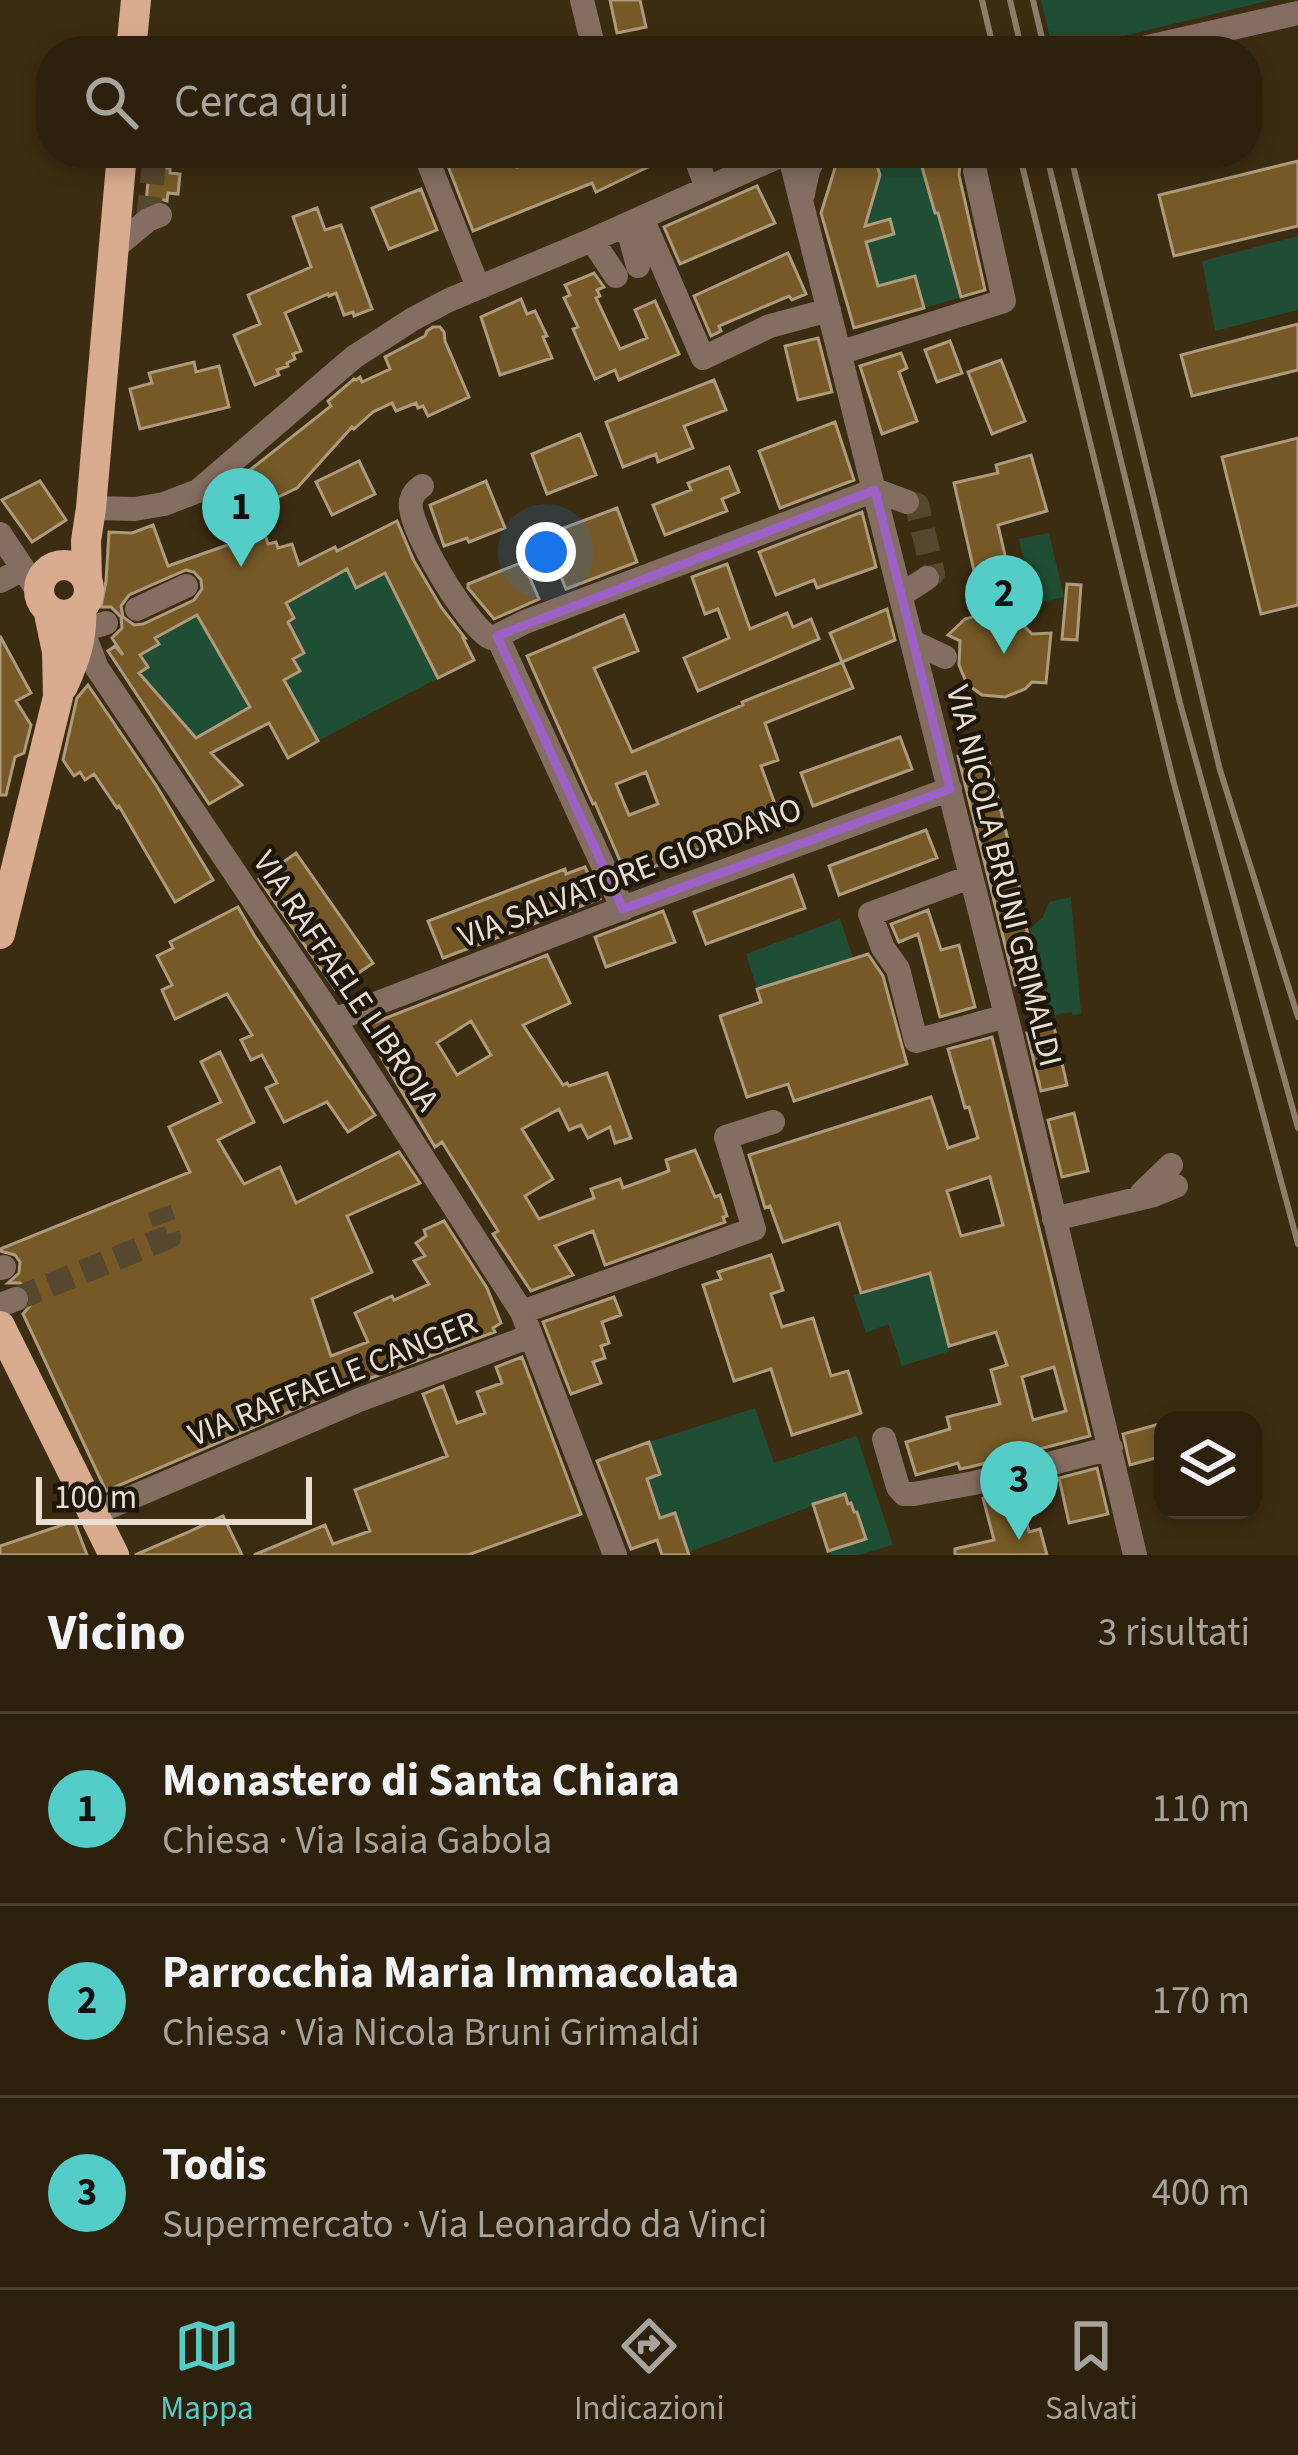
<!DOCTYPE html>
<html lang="it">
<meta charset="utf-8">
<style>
:root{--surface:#2d210d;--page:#392e1b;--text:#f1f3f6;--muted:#a7a39d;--line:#483e2e;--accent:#54cdc7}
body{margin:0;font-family:"Source Sans 3",sans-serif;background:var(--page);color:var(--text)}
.controls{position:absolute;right:36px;bottom:36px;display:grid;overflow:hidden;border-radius:24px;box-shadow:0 6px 18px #0003}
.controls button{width:108px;height:108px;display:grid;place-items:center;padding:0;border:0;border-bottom:3px solid var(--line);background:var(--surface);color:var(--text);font:60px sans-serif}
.scale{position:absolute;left:36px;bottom:30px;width:276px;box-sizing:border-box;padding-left:12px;border:6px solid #e9decf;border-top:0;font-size:33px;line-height:42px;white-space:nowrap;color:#e9decf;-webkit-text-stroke:9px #1d160a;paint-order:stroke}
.you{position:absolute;left:546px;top:552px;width:42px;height:42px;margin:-30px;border:9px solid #fff;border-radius:50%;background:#1a73e8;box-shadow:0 0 0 18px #1a73e833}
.badge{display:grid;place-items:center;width:78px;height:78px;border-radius:50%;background:var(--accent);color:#111;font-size:39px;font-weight:700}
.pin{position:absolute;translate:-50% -99px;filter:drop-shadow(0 3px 6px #0008)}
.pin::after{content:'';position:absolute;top:63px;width:42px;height:36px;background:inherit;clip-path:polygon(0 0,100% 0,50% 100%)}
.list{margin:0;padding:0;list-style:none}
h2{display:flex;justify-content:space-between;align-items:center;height:156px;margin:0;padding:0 48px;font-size:51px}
h2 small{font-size:39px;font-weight:400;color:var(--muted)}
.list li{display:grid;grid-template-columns:78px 1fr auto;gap:36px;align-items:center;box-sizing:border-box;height:192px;padding:0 48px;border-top:3px solid var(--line)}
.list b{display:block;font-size:45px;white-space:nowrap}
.list p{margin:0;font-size:39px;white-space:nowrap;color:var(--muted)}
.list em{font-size:39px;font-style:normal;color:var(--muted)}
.icon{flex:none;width:66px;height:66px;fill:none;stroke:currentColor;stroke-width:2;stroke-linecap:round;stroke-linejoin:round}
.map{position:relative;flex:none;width:1298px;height:1555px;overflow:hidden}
.search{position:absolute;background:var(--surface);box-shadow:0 6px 18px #0003;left:36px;right:36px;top:36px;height:132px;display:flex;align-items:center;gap:30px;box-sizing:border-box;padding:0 42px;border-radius:48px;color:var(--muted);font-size:45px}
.sheet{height:732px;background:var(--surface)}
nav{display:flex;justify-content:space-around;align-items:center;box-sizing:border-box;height:168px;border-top:3px solid var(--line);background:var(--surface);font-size:33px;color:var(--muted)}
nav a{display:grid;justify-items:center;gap:6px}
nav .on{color:var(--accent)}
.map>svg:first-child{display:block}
</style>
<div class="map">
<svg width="1298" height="1555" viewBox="0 0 1298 1555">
<rect width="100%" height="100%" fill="#3c2c11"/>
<path fill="#1f4e34" d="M1041 0H1271L1063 51H1053Z
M873 153H918L961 297 924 308 915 276 878 286 866 242 894 233 889 219 866 224 880 175Z
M1298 236V310L1215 331 1202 261Z
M1049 533 1064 597 1034 604 1019 539Z
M347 569 357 588 385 573 438 678 318 741 275 670 300 671 293 659 304 653 295 635 267 634 293 619 286 603Z
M197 615 250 707 196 738 139 673 148 667 140 655 159 644 155 638Z
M1071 897 1081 1014 1073 1015 1071 1012 1051 1016 1030 929 1043 917 1049 902Z
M840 919 853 958 757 989 746 954Z
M930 1273 950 1351 902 1366 888 1324 866 1333 853 1295Z
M755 1408 774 1463 857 1436 893 1545 859 1555H831L828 1551 866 1539 857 1512 844 1494 689 1552 675 1514 660 1518 647 1479 660 1473 649 1442Z"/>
<path fill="#765927" stroke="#ae9a7c" stroke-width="3" fill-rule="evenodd" d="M610 0H640L646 27 617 33Z
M455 153H511L517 167 554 153H677L596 192 592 183 473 231 448 166 459 163Z
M847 153H873L880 175 865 226 890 219 894 234 866 242 878 286 915 276 924 308 854 328 821 213 839 155Z
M918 153H964L965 158 960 165 959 175 985 290 961 297 938 213H935Z
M150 159 158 168H170V173L180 174 178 194 168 193 167 201 161 199 146 203Z
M1298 161V226L1174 256 1159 195Z
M757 186 775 223 680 264 664 227Z
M421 189 437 230 389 249 372 208Z
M317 208 325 230 341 225 372 309 354 316 353 312 344 315 336 293 329 296 328 294 285 313 301 351 293 354 295 359 287 363 288 366 277 370 279 375 255 385 234 335 260 324 248 295 311 267 293 217Z
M788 253 806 294 792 300 789 296 719 326 721 331 711 336 694 296Z
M594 273 604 287 597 290 600 296 596 298 620 349 647 338 635 310 655 301 679 354 619 380 615 370 595 379 573 329 578 327 564 298 570 295 565 285Z
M521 299 527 314 535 311 547 336 543 337 552 358 500 375 481 317Z
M1298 324V370L1192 396 1181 355Z
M433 327H440L444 332 445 341 469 397 428 416 423 406 418 408 416 403 396 411 392 403 373 412 354 429 352 427 297 488 270 501 264 494 253 503 247 494 242 498 231 485 331 406 328 401 354 379 356 380 360 377 362 382 390 369 385 357 425 336 427 331Z
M818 338 832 392 798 400 785 346Z
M950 341 962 373 937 382 925 350Z
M901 353 907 368 899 372 917 421 882 434 860 366Z
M1001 360 1025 421 992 434 968 372Z
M194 362 196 372 219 366 229 407 140 429 130 389 152 383 149 373Z
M714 380 726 410 684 426 693 448 658 462 656 454 623 467 606 422Z
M835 422 854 480 780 508 759 451Z
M580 434 596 475 547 494 532 454Z
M1298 438V605L1261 614 1222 457Z
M1031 455 1047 511 998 525 1010 577 977 584 954 483 998 473 996 465Z
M359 461 375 494 332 515 316 482Z
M729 467 739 492 722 499 727 511 665 535 653 505 691 490 688 483Z
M40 481 66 520 32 542 2 500Z
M486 481 505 528 469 542 467 538 444 546 430 505Z
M617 508 637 562 566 589 546 539 563 532 561 529Z
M862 512 876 567 817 588 814 580 776 595 759 552Z
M397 521 414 561 441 607 465 638H463L474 660 438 678 385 573 356 588 347 569 286 603 294 618 288 622 304 653 293 659 300 671 284 680 318 741 288 758 269 723 211 753 242 785 209 804 108 651 115 646 123 655 112 638 122 628 121 617 111 607H101L106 581 109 532 132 533 153 525 168 566 264 532 268 544 276 542 278 548 292 544 299 565 335 547 337 551ZM186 570 194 572 201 580 202 589 194 600 143 624 134 625 123 617 121 606 129 595ZM197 615 250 707 196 738 139 673 148 667 140 655 159 644 155 638Z
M523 562 539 599 494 619 468 588V584Z
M727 564 750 629 787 613 793 627 811 619 819 639 698 691 684 658 729 638 718 609 705 614 692 577Z
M1067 584 1081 585 1077 640 1062 639Z
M887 609 895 640 842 662 830 633Z
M997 610 1015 617 1032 634 1051 633 1046 683 1032 682 1025 689 1005 697 982 695 967 684 959 665 960 641 948 635 965 619Z
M624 615 638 651 594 668 632 752 743 705 742 702 842 662 853 688 765 723 778 760 761 766 780 818 627 877 595 803 593 804 527 656ZM646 772 658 804 629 815 616 784Z
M0 636 31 693 16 701 31 725 24 753 15 757 6 795H0Z
M88 685 156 785 213 880 175 902 119 806 117 808 94 774 85 780 80 772 74 776 63 760 77 698Z
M900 737 912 769 813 806 801 773Z
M986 749 1022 898 1019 899 1039 978 1015 985 958 756Z
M926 830 937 858 839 895 829 866Z
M296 853 373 963 335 989 259 879Z
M585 867 600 899 443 958 428 921 565 869 566 874Z
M793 875 805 908 706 944 694 912Z
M238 907 254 935 375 1115 348 1132 327 1102 284 1122 266 1088 277 1083 262 1055 251 1060 241 1040 252 1035 227 994 175 1019 162 990 172 985 157 956 173 948 170 942Z
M928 910 941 950 959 945 975 1007 940 1017 918 934 899 942 898 940 891 924Z
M663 911 675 942 606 967 595 937Z
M868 954 883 976 907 1064 794 1101 788 1084 747 1097 720 1016 761 1002 757 989Z
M547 955 570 1003 523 1025 563 1085 567 1083 569 1086 607 1073 631 1138 615 1143 610 1127 588 1138 581 1125 569 1130 559 1109 522 1129 553 1179 525 1196 539 1219 594 1198 591 1189 620 1179 623 1188 669 1171 666 1160 695 1150 715 1197 720 1195 727 1216 723 1217 725 1222 605 1265 593 1231 555 1246 573 1275 531 1291 493 1234 498 1231 442 1142 435 1147 363 1027ZM471 1021 491 1055 457 1075 437 1043Z
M1054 1027 1067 1085 1041 1091 1027 1033Z
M992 1037 1090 1436 970 1467 960 1469 958 1463 916 1475 906 1442 950 1429 947 1417 1000 1404 991 1370 1007 1365 996 1332 949 1346 930 1273 861 1293 839 1223 783 1242 770 1206 765 1208 749 1155 931 1097 948 1148 978 1138 969 1107 965 1108 948 1049ZM990 1177 1003 1225 961 1236 947 1191ZM1054 1367 1066 1411 1033 1420 1022 1377Z
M220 1052 254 1122 218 1140 244 1184 280 1167 296 1203 399 1152 420 1183 347 1216 372 1272 312 1299 331 1356 368 1342 355 1313 392 1296 394 1300 429 1284 414 1261 425 1256 416 1243 426 1236 424 1230 444 1221 487 1288 501 1323 493 1328 495 1332 352 1385 106 1491 23 1314 32 1303 31 1292 20 1283H8L19 1273 20 1262 15 1255 0 1251V1249L190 1172 169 1127 221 1102 201 1062Z
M1074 1113 1088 1171 1062 1177 1048 1120Z
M771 1255 783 1290 771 1294 782 1327 813 1318 831 1376 848 1371 861 1413 792 1435 771 1369 734 1381 703 1285 721 1279 718 1272Z
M614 1297 621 1315 602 1322 609 1343 601 1346 605 1358 593 1362 601 1383 571 1394 543 1322Z
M522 1357 581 1514 468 1555H254L325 1525 333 1544 370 1531 355 1490 447 1456 423 1394 443 1386 457 1423 485 1413 477 1392 502 1383 496 1367Z
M1163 1423V1456L1130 1465 1123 1434Z
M649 1442 660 1474 647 1479 660 1518 675 1513 689 1555H662L657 1540 631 1549 597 1461Z
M1097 1468 1108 1514 1069 1523 1059 1478Z
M1018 1489 1029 1532 1040 1529 1047 1555H955V1549L994 1540 983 1498Z
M845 1494 848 1504 851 1503 854 1512H857L866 1539 828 1551 813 1504Z
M223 1516 242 1555H135L184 1534Z
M74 1521 87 1555H0V1546Z"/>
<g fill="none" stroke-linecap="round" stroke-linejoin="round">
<path stroke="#56472e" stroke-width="24" stroke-dasharray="24 12" stroke-linecap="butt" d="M148 220 155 153
M907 502 917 505 933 573 927 578
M16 1299 169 1237 159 1209"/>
<path stroke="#846e61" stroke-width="24" d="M582 0 593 45
M1130 51 1298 13
M165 153H166
M694 153 707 188
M789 153 1011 1035 1135 1555
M429 164 478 287
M803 194 808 170 817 153
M642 218 703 358 770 326 829 310
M627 225 638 266
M592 240 616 276
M113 249 148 220 160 215
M839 353 1004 301 975 171
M422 486C416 491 413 493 411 501 406 525 469 629 491 638L497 636
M91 508 135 509 164 504 198 491 354 357 413 319 449 300 592 240 786 153
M0 534 40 594
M0 581 23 569
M901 595 927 578
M137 609 186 586
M106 623 82 630 97 668 334 1020 522 1312 615 1555
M913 642 945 657
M970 877 870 914 883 948 898 969 916 1041 1006 1016
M623 909 497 636 525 622 875 490 907 502
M334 1020 631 905 950 789
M1142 1193 1171 1165
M1054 1219 1154 1195 1176 1186
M0 1268 4 1267
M0 1305 16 1299
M522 1312 754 1229 726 1137 773 1122
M884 1439 898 1487 904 1494H914L974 1483 1111 1448
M93 1514 359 1400 531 1336"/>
<path stroke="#d9ac90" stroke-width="30" d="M131 51 136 0
M39 590a25 25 0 1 1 50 0a25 25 0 1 1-50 0Z
M87 580 86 541 91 508 122 153
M63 686C75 660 83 637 81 608
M0 934 58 697 57 652 48 609
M0 1326 114 1555"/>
<path stroke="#8c7e68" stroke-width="6" d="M982 0 994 51
M1010 0 1022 51
M1033 0 1045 51
M1019 153 1173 780 1298 1244
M1046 153 1180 703 1298 1128
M1070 153 1220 770 1298 1017"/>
</g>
<path fill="none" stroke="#9c61c4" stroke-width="9" stroke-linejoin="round" d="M875 490 950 789 623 909 497 636Z"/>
<g text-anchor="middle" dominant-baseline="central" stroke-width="9" stroke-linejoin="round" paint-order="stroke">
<g font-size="33" fill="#e9decf" stroke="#1d160a">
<text transform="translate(630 873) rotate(-21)">VIA SALVATORE GIORDANO</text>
<text transform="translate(1004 876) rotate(76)">VIA NICOLA BRUNI GRIMALDI</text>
<text transform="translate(346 981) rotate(56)">VIA RAFFAELE LIBROIA</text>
<text transform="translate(333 1379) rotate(-22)">VIA RAFFAELE CANGER</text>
</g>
</g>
</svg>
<div class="controls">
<button><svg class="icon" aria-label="layers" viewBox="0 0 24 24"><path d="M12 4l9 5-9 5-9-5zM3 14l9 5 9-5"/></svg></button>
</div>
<div class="scale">100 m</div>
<div class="you"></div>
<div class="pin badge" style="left:241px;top:567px">1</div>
<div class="pin badge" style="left:1004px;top:654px">2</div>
<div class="pin badge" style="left:1019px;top:1540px">3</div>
<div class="search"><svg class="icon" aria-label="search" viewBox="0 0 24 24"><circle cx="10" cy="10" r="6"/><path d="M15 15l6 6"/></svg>Cerca qui</div>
</div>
<section class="sheet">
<h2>Vicino<small>3 risultati</small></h2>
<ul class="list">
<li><span class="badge">1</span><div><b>Monastero di Santa Chiara</b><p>Chiesa · Via Isaia Gabola</p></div><em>110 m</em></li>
<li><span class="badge">2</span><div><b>Parrocchia Maria Immacolata</b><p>Chiesa · Via Nicola Bruni Grimaldi</p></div><em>170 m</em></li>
<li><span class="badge">3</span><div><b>Todis</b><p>Supermercato · Via Leonardo da Vinci</p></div><em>400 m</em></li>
</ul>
</section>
<nav>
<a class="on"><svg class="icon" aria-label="map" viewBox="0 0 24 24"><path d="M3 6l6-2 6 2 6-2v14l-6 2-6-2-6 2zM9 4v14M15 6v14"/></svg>Mappa</a>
<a><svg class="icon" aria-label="directions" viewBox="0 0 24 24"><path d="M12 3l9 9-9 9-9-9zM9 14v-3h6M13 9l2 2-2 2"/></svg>Indicazioni</a>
<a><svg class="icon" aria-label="saved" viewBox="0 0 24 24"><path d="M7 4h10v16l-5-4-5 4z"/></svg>Salvati</a>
</nav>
